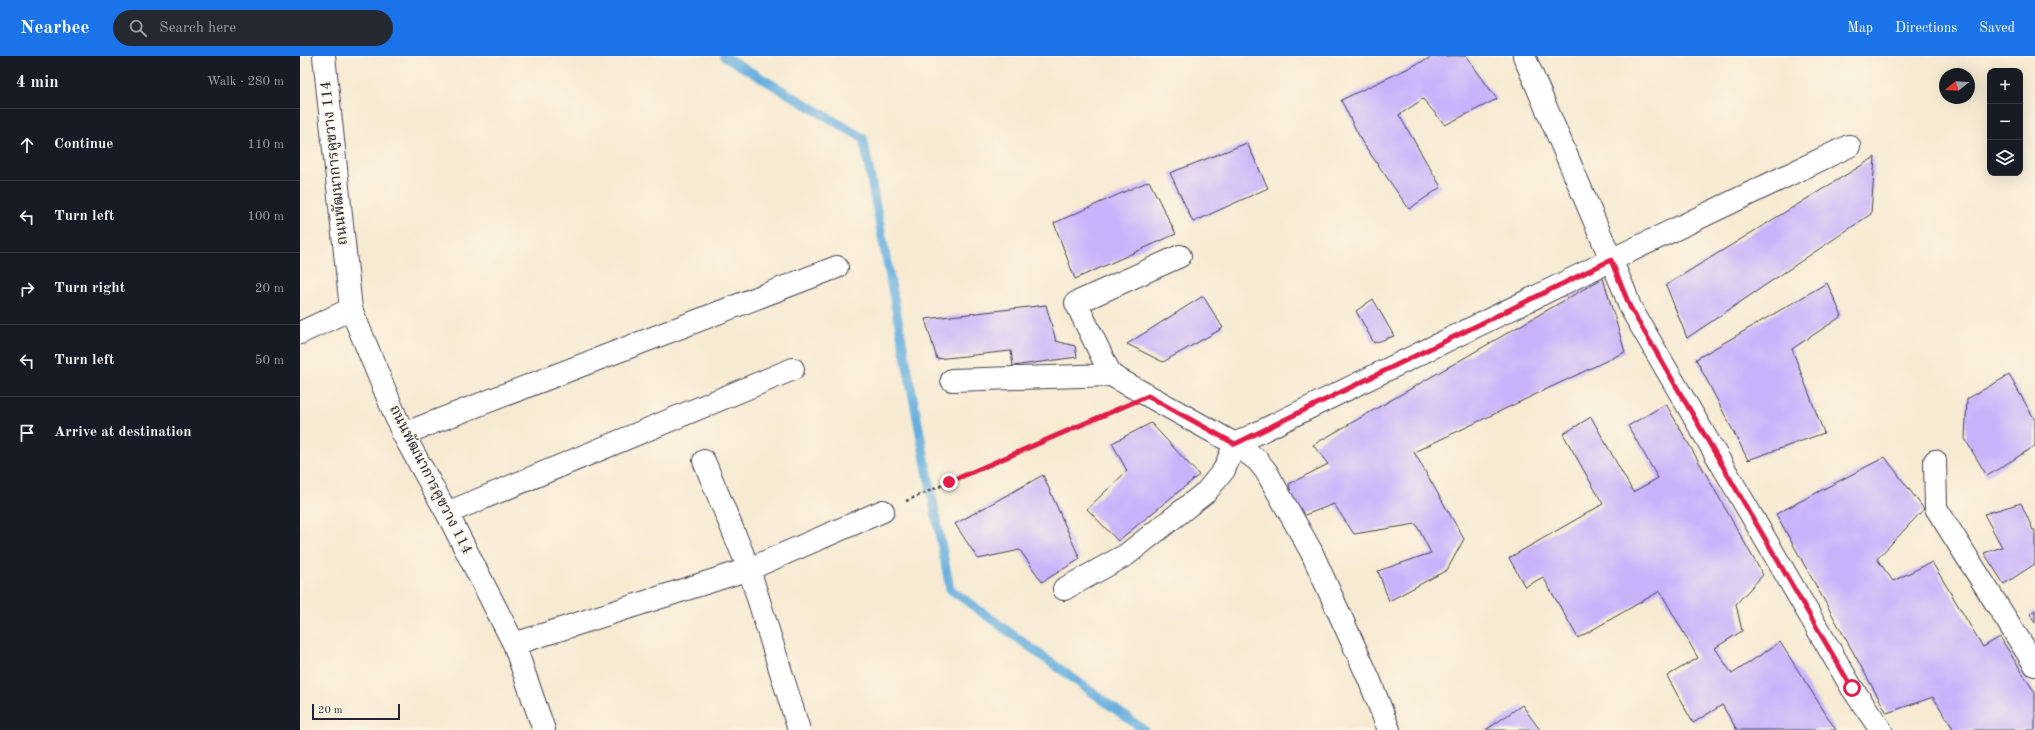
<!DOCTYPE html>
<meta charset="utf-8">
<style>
:root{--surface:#171b24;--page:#242831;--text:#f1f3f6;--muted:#9ea1a6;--line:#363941;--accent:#1a73e8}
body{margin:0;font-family:"Old Standard TT","Noto Serif Thai",serif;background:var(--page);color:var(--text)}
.controls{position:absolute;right:12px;top:12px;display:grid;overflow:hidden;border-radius:8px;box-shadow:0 4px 16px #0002}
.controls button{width:36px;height:36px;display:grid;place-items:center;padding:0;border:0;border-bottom:1px solid var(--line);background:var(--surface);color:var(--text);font:20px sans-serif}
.compass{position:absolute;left:1639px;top:12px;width:36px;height:36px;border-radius:50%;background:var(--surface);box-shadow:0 4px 16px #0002;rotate:252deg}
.scale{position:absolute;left:12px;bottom:10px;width:88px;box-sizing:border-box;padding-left:4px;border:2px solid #22223b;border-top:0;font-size:11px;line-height:14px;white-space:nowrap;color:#22223b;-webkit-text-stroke:3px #fcf5e5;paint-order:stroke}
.stop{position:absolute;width:12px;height:12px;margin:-9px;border:3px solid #e11d48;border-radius:50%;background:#fff}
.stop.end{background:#e11d48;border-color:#fff;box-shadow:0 1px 4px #0008}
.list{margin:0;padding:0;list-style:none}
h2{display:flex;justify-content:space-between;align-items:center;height:52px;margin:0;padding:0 16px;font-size:17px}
h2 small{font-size:13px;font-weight:400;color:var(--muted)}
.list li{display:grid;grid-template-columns:26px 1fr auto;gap:12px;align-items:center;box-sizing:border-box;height:72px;padding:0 16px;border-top:1px solid var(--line)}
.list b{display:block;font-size:15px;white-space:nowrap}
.list em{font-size:13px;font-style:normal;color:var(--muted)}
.icon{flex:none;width:22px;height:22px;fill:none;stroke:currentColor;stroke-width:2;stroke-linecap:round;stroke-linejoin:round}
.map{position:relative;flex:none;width:1735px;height:674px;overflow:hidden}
header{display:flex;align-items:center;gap:24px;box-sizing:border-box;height:56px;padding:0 20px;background:var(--accent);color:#fff}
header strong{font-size:19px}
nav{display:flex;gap:22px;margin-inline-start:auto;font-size:14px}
.search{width:280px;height:36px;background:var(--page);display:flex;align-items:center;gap:10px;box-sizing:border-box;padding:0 14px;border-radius:22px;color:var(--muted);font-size:15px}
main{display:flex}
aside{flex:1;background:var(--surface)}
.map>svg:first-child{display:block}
</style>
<header>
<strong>Nearbee</strong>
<div class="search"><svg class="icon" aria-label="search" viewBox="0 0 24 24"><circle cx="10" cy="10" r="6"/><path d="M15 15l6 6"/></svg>Search here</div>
<nav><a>Map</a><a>Directions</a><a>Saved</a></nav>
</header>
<main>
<aside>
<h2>4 min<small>Walk · 280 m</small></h2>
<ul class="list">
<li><svg class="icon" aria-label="ahead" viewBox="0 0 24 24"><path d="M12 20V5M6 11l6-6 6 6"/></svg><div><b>Continue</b></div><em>110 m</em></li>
<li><svg class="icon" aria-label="left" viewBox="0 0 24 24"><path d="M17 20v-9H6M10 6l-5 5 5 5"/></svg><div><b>Turn left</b></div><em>100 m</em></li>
<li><svg class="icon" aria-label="right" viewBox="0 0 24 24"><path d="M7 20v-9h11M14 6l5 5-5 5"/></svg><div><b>Turn right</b></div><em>20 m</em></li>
<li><svg class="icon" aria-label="left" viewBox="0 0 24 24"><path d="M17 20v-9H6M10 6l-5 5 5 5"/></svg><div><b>Turn left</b></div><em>50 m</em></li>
<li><svg class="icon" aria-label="arrive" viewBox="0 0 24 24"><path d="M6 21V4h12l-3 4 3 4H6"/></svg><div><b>Arrive at destination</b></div></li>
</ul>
</aside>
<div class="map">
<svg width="1735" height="674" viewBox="0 0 1735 674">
<rect width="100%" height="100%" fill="#fcf5e5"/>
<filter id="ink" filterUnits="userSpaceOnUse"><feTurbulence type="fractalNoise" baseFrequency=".025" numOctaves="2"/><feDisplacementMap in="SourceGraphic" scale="8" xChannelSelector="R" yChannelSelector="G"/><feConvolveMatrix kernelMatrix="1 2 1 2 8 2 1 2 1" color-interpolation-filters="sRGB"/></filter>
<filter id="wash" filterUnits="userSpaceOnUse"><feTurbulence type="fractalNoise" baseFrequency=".012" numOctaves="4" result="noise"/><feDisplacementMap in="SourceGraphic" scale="16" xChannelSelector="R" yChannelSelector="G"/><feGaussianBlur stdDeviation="0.9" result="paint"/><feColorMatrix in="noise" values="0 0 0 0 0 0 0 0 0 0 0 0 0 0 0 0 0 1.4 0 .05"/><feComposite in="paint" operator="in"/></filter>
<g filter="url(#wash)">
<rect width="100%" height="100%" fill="#f6ead2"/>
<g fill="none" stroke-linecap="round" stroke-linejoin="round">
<path stroke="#66afde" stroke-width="9" d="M424 0 563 82 650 533 844 674"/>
</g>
<g id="blocks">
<path fill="#c8b3fb" d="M1134 0H1166L1197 43 1145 69 1123 43 1099 59 1141 131 1109 153 1062 86 1041 44Z
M947 87 968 132 893 166 870 117Z
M1575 101 1571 158 1387 282 1366 229Z
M849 125 876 178 775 223 754 167Z
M1303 222 1325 296 1114 396 1164 483 1147 514 1089 545 1078 515 1131 497 1116 468 1054 478 1034 448 997 462 989 428 1028 408 1013 389Z
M1527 227 1542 260 1492 293 1524 377 1448 404 1396 303Z
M903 240 923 272 863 306 827 288Z
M1073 243 1094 280 1074 287 1056 255Z
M746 249 756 285 775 290 777 301 713 310 711 295 637 303 625 263Z
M1709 319 1735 364V390L1687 420 1665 383 1667 343Z
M1366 348 1463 519 1436 548 1442 575 1415 592 1432 618 1480 586 1536 674H1437L1422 649 1393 667 1367 620 1398 602 1360 535 1278 582 1243 521 1225 531 1209 502 1303 448 1263 378 1291 361 1333 436 1358 422 1328 370Z
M851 367 899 419 818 485 787 453 827 415 812 387Z
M1585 401 1624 453 1577 503 1593 525 1632 506 1683 591 1700 581 1735 637V674H1654L1633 641 1587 657 1476 458Z
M743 419 780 503 742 526 720 494 678 503 655 468Z
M1721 447 1733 474H1735V508L1704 528 1684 497 1702 491 1684 458Z
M1735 554V567L1730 558Z
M1222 649 1240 674H1186Z"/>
</g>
</g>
<g filter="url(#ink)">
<use href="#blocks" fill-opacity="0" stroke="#424052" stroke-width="1"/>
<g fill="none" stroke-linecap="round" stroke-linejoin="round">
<defs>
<path id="minor" d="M24 0 51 253 103 378 147 457 214 588 244 674
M1224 0 1324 234 1330 251 1552 632 1581 674
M0 277 51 253
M811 319 776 247 880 200
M652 324 811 319 935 388 1311 204 1549 90
M103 378 537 211
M404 405 449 513 499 674
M1635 405 1636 452 1735 609
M147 457 493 313
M764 533 826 499 906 436 924 414 935 388 957 404 966 415 1011 495 1069 623 1089 674
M214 588 449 513 583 455"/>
</defs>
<use href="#minor" stroke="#424052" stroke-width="24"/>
<path stroke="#424052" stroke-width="2.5" stroke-dasharray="3 3" stroke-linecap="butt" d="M606 445 818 353"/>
<use href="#minor" stroke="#fff" stroke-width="22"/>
</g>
</g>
<g fill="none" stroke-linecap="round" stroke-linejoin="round" filter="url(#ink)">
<path stroke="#e11d48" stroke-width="5" d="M649 426 848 340 935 388 1311 204 1330 251 1552 632"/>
</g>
<g text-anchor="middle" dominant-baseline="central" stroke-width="3" stroke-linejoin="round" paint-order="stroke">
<g font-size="15" fill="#22223b" stroke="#fcf5e5">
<text transform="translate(35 107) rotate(-96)">ถนนพัฒนาการคูขวาง 114</text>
<text transform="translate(130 424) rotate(63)">ถนนพัฒนาการคูขวาง 114</text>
</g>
</g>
</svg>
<div class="controls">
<button>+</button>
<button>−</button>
<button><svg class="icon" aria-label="layers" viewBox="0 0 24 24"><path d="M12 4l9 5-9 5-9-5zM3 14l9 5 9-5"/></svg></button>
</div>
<svg class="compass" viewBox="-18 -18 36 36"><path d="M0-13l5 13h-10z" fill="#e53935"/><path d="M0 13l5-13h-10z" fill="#9ea1a6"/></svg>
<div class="scale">20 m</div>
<div class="stop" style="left:1552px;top:632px"></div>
<div class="stop end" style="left:649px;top:426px"></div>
</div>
</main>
